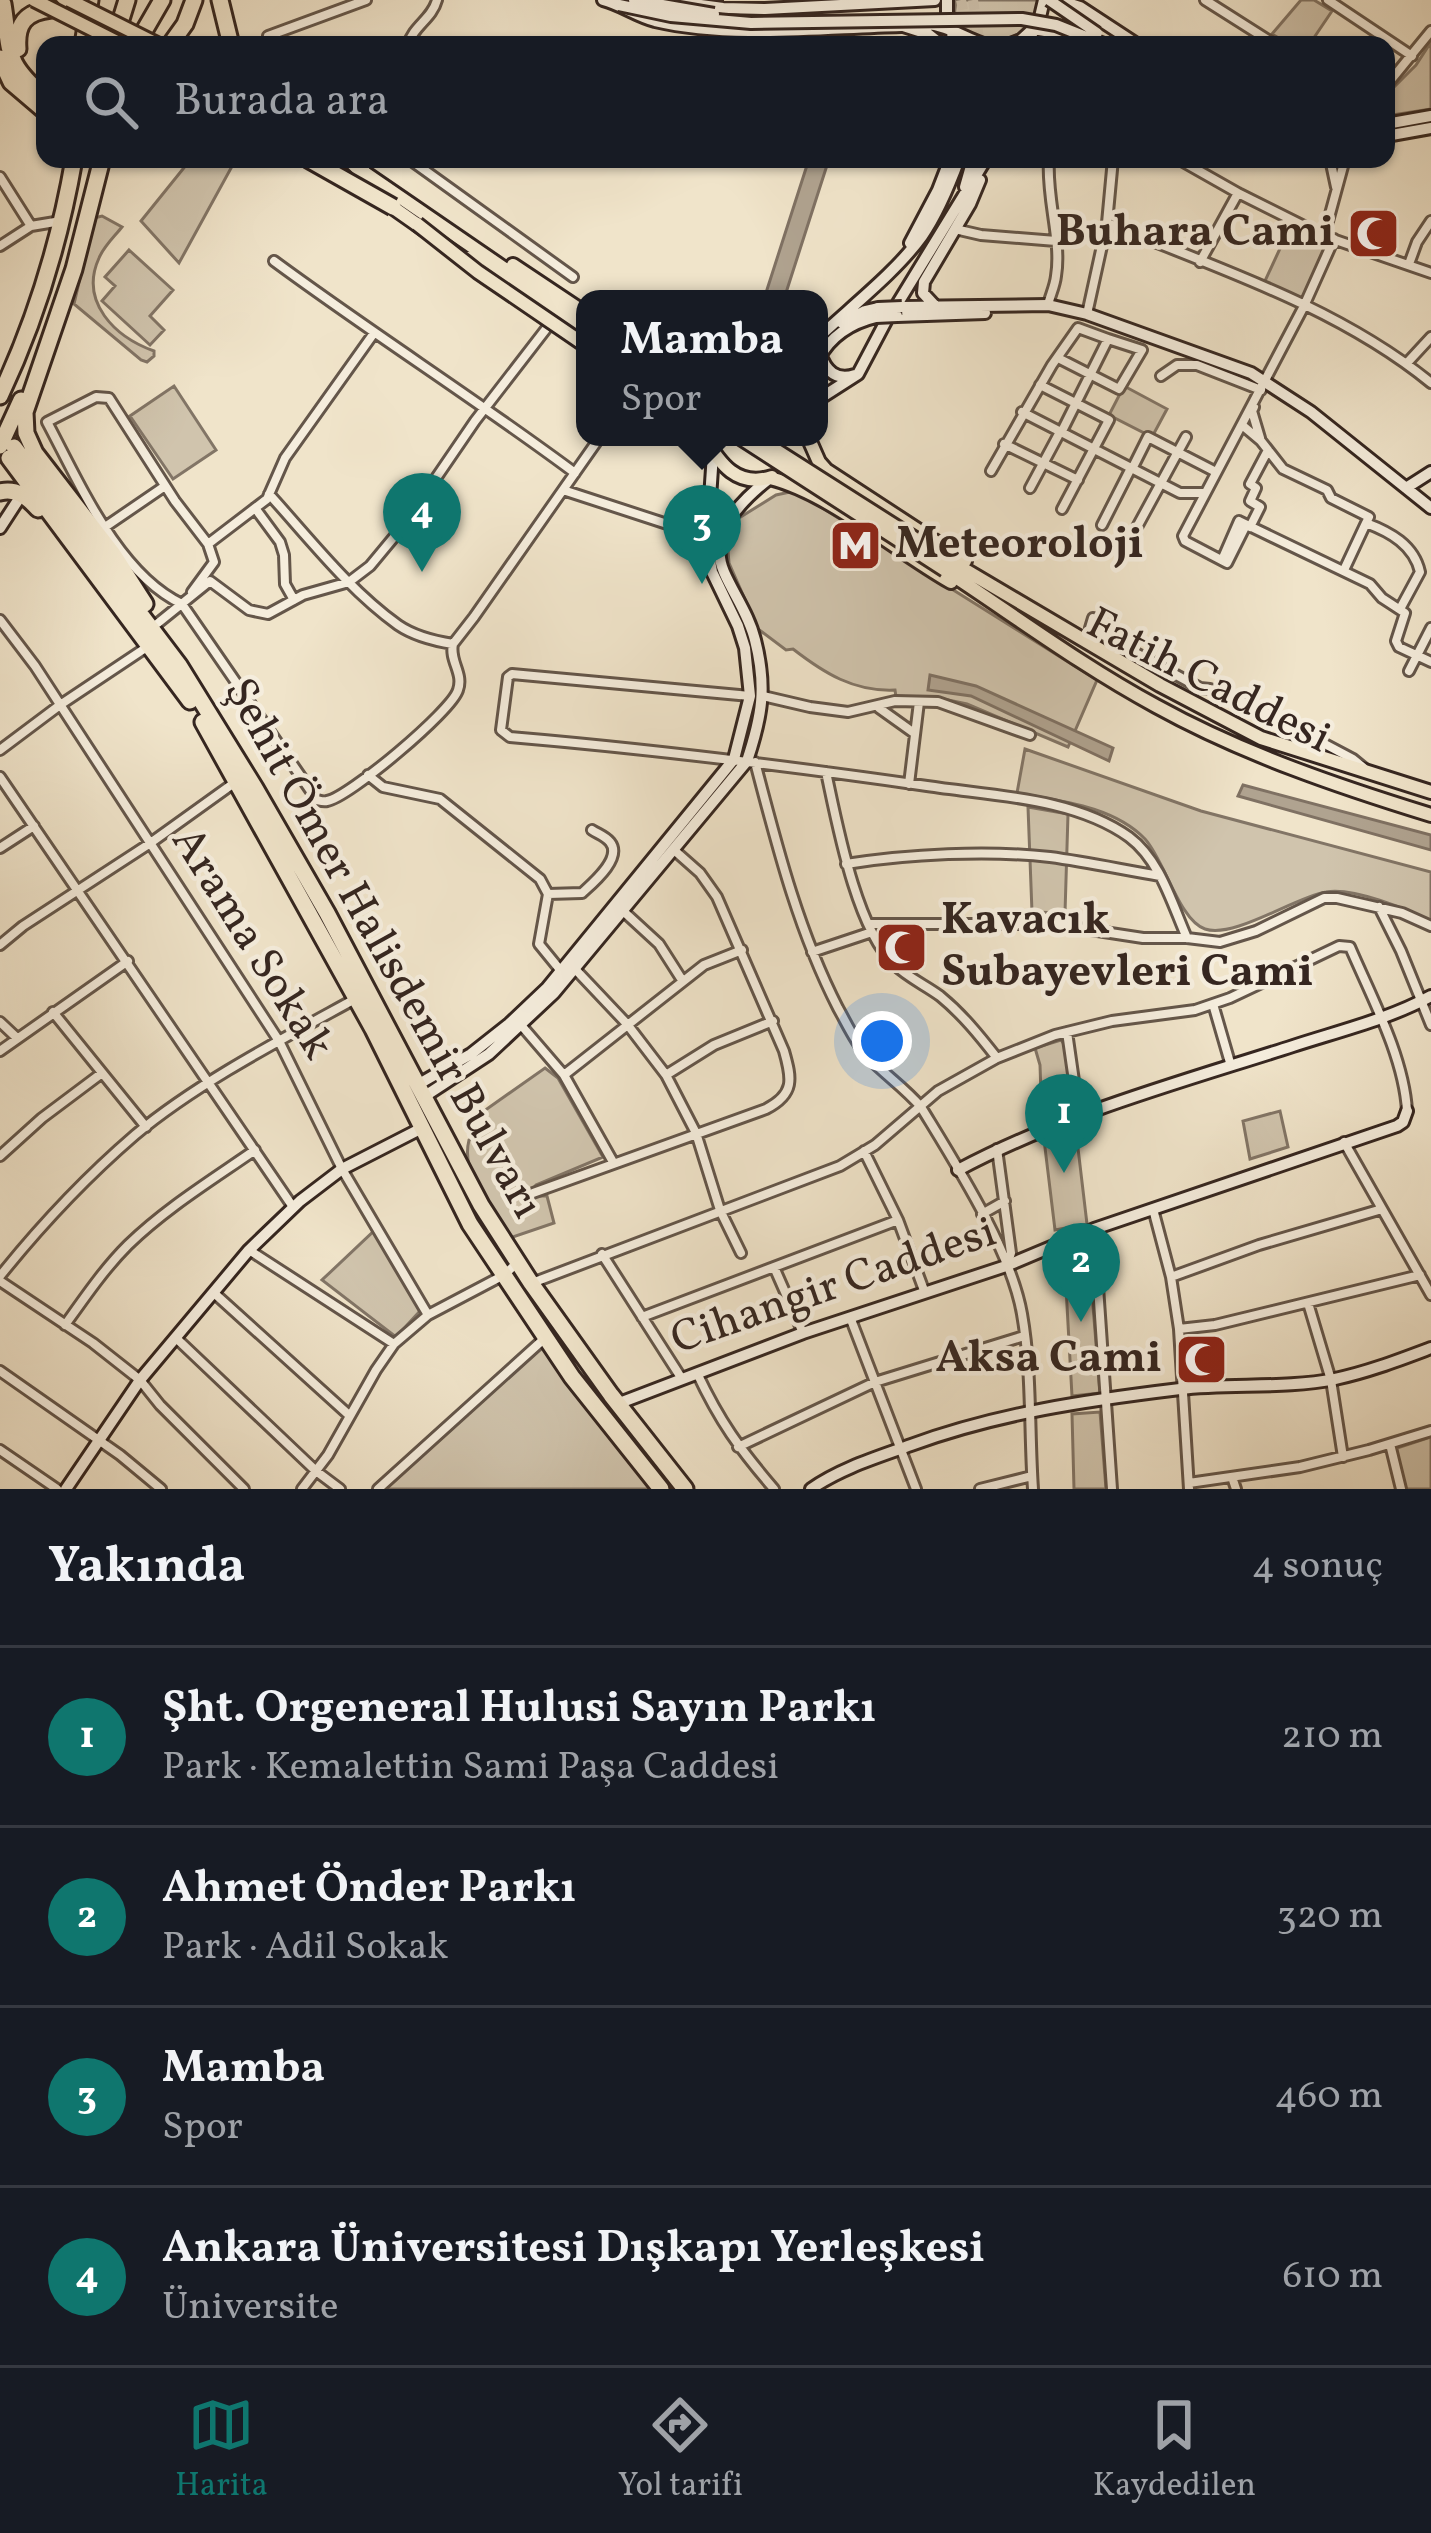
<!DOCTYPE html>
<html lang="tr">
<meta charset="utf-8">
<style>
:root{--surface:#171b24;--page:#20242c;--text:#f1f3f6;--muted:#9ea1a6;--line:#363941;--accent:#0f766e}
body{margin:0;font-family:Vollkorn,serif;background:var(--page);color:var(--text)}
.you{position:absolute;left:882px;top:1041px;width:42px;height:42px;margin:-30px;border:9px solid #fff;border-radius:50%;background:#1a73e8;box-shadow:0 0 0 18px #1a73e833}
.badge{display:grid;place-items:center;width:78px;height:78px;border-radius:50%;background:var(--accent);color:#fff;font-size:39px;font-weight:700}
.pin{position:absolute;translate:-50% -99px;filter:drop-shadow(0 3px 6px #0008)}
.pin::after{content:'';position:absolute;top:63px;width:42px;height:36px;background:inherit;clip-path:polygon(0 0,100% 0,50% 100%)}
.popup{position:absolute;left:576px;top:290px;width:252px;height:156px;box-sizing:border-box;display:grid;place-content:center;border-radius:24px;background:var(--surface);filter:drop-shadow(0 3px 9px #0005);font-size:39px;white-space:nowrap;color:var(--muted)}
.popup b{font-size:45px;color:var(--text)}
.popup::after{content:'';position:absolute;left:50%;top:100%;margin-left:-24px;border:24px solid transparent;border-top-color:var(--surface)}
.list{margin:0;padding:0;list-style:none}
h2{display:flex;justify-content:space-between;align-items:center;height:156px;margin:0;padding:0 48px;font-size:51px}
h2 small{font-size:39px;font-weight:400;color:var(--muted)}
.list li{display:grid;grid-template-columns:78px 1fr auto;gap:36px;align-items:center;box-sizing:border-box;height:180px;padding:0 48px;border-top:3px solid var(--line)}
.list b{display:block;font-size:45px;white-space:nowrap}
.list p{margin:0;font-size:39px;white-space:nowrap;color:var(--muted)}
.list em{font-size:39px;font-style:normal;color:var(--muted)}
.icon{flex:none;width:66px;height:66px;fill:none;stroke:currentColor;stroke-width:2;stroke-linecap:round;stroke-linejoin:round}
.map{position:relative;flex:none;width:1431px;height:1489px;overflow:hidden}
.search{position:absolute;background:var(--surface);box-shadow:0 3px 9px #0004;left:36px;right:36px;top:36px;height:132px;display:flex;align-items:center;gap:30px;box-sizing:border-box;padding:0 42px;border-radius:24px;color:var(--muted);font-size:45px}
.sheet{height:876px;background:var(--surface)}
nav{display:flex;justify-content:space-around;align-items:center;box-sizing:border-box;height:168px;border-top:3px solid var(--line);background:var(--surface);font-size:33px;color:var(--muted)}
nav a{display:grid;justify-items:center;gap:6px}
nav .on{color:var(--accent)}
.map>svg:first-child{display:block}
</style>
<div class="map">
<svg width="1431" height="1489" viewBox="0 0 1431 1489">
<rect width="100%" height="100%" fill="#f0e4ca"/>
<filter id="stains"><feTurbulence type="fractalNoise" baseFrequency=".00167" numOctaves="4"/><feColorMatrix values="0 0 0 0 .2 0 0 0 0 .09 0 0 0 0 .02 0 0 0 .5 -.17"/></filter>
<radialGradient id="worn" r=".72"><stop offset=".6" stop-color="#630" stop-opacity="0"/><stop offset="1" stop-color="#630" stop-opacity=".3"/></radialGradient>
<path fill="#d0c4ad" stroke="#827566" stroke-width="3" d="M956 0H1039C1032 44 992 48 958 27L954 17Z
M1301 0H1314L1332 11 1309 45H1290L1272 34Z
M1431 42V109L1386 116V95L1416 65Z
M191 159H236L179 263 141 221Z
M102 216 122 227C114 237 104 246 99 258 79 302 115 337 154 351V356L147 362 141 360 74 304 94 218Z
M1290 227 1324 241 1326 248 1302 300 1264 283Z
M129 250 173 290 150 316 164 330 150 345 102 301 115 286 105 277Z
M174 386 216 450 173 479 130 416Z
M1124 386 1167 409 1152 437 1109 415Z
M790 492 800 494 1097 680 1068 747 967 704 934 697H896L895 690C854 692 824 673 793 649L786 650 758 629 729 563 728 551 730 531 739 518 776 495Z
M1025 749 1201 811 1431 872V922C1407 909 1353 887 1326 892 1295 897 1234 939 1205 929 1179 920 1165 861 1145 839 1113 806 1060 801 1017 793Z
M1028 807 1068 814 1065 913 1032 912Z
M1061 1040 1066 1047 1087 1224 1055 1230 1042 1123 1040 1065 1035 1048Z
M545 1068 558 1078 603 1157 536 1185 532 1190 533 1196H547L554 1223 510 1238C492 1209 460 1175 469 1140L491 1128 484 1111Z
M1280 1111 1288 1147 1250 1159 1243 1121Z
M375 1230 420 1311 396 1337 322 1280Z
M1088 1244 1100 1393 1072 1396 1064 1251Z
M546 1337 653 1489H378Z
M1100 1412 1106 1489H1074L1072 1414Z
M1431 1437V1489H1405L1394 1449Z"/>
<path fill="#b0a390" stroke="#7f7163" stroke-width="3" d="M809 159H829L784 299H764Z
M930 675 976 686 1113 748 1109 761 971 696 928 690Z
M1243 785 1431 835V850L1238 796Z"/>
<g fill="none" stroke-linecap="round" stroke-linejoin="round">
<path stroke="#cbbea8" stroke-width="10" stroke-dasharray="10 5" stroke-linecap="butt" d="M961 0 970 45
M973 0 980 45"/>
<defs>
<path id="street" d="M1205 0 1276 45
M1328 0 1412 56
M268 36 366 0
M408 45C413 26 432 19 437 0
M1386 86 1431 31
M409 159 573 277
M1178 159 1238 193 1324 236 1431 273
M1330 159 1336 187
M0 177 31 226
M1107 223C1217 268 1338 307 1431 383
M955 229 981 235 1056 241
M1324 236 1345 159
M0 246 31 226 61 221
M274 261C373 334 477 400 575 473
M1200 262 1238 193
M1409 264 1417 242 1431 221
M1048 305C1050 296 1055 286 1056 276 1062 241 1046 198 1049 159
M1087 314 1107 223 1113 159
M1058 358 1119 389 1142 350 1108 339
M1407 363 1431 337
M1161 376 1177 365H1197L1261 390
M1040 385 1109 420 1062 509
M1254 407 1252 411 1260 438
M1022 412 1180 493H1205
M1242 425 1261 441 1283 469 1327 490 1331 498 1369 517 1366 523C1390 532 1414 545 1420 572L1400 609
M1004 444 1078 480
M1132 469 1148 437 1216 472
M991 471 1052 365 1078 328 1108 339 1061 433
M1030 488 1060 432
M563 490 707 537
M269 494C309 538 349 590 398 625 414 636 434 641 453 644L474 617 600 437
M255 508 280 542 284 555 285 584 294 600
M1102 525 1131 468
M1246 525 1227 563 1185 541 1183 536 1304 306 1334 239
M105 527 165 486
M1250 527 1260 507 1250 501 1256 488 1250 484 1268 450
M1131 538 1186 437
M208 544 175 501 109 398 96 397 47 422C79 482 118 574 182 604L317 800C321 801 324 802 327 801 348 798 452 711 458 690 464 673 449 661 453 644
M1222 560 1239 521 1370 584 1382 598 1405 613 1396 641 1399 647 1431 662
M1344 570 1366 523
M192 592 214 562 208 544 267 499 285 458 374 333
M1093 618 1090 628 1200 688 1210 689 1251 705 1353 759 1364 768
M0 620 35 666 279 1041 342 1169 428 1315
M158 623 210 581 249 610 268 614 303 595 349 582 370 566 404 525 475 421 546 329
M1409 671 1431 628
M750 696 512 674 508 677 501 730 510 737C650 749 788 766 927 786 992 796 1073 797 1129 837 1160 860 1172 904 1187 938
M763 696 810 707 848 712 895 701 938 702 1030 735
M879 708 914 733
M0 750 60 705 150 645
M755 762C777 846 798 930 838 1008 847 1024 855 1042 867 1056 884 1074 905 1088 921 1107 955 1163 1011 1250 1022 1314 1032 1371 1029 1431 1033 1489
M826 772C837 823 856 928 894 964 907 977 925 985 940 996 962 1014 979 1035 997 1058
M368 775 383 787 440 799 540 879 548 894 539 944 561 971
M0 777 293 1207
M909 784 919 702
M0 848 34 826
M846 864C908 854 988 850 1050 857 1087 862 1124 870 1160 876
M548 894 582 893C593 883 623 858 610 842 605 836 598 834 592 830
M1379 907 1401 951 1431 1025
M622 910 659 944 682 980
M870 924H1052L1143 938H1187L1220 942 1256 931 1324 898H1337L1402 913 1431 926
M0 945 23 926 149 844 234 783
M812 952 872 932
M575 969 627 1024 666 1075 696 1133 720 1210 741 1253
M1213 1004 1231 1066
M53 1012 146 1127
M0 1022 17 1038
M521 1025 564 1075 613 1162
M1067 1032 1079 1116
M0 1051 128 961
M564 1075 704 965 742 950
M666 1075 714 1045 773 1021
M1344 1142 1431 1295
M997 1149 1011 1253 1007 1265
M864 1151 898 1220 925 1293
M0 1156 42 1118 102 1073
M533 1193 766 1109C795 1094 792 1079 784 1051L717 897 700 873 674 850
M1153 1209 1171 1277 1179 1329 1189 1489
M982 1214 1005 1201
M1094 1229 1112 1489
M249 1250 394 1344
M602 1254 682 1379
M774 1267 803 1333
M0 1276C41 1225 85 1178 135 1135 197 1083 284 1038 355 999
M1171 1277 1259 1245 1382 1209
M0 1281 93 1343 140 1380 160 1405 244 1489
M532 1283 840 1166 875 1145 938 1091 997 1058 1055 1035 1112 1021 1195 1010 1230 998 1339 946 1350 947C1371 996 1404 1057 1407 1111
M214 1293 350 1416
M1308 1303 1331 1380 1343 1457
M642 1317 898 1220
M850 1317 916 1489
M65 1325C85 1297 104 1269 128 1245 166 1208 212 1180 255 1150
M1179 1329 1215 1325 1420 1275
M176 1338 316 1471 340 1489
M0 1371 120 1455 161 1489
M697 1373C720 1422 739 1448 774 1489
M1390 1444 1401 1489
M738 1447 875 1382 1024 1336
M0 1450 57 1489
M1232 1477 1236 1489
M1189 1483 1300 1467 1369 1450 1431 1431
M302 1489 328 1455 376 1370 394 1344 428 1315 504 1275 518 1262
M378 1489 545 1338
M980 1489 1032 1476"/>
<path id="secondary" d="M603 0C622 5 636 16 655 21 734 39 821 28 901 26
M664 0 723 8 765 9 935 0
M947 0V19L956 45
M1058 0 1080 7 1138 45
M925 24C949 25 965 39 987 45
M903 26 928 34 942 45
M1008 45 1021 40 1033 29 1057 33 1084 45
M1027 45 1040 17 1044 0
M1386 124 1431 116
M1386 136 1431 128
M965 187 973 159
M910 243 938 190 950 159
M898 303 986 159
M902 307 1048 305 1087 314 1251 373 1311 412 1431 508
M936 307 923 293 924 282 970 204 980 180
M897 316 985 313
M842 323 865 311 878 308
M819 337C851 307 897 271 922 236 938 213 949 186 959 159
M820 354C826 371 836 381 855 375
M819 358C831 336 851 323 876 317
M819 399 858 374 886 321
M1406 488 1431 472
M0 528 22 494
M419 1084 471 1054 509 1024 547 988 734 759 750 696 745 648 738 626 712 572 707 544 713 453
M425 1096 489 1054 554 993 747 761C762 716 767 687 755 640 749 615 734 595 724 572 707 533 742 500 770 478
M958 1170C1063 1114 1181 1082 1293 1046 1339 1031 1389 1019 1431 996
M617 1404 803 1333 1006 1266 1094 1229 1397 1126 1403 1122 1407 1111
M66 1489 140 1380 249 1250 300 1201 342 1169 424 1127
M811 1489C841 1468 878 1457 911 1445 998 1413 1089 1400 1180 1389 1231 1383 1285 1389 1335 1379 1368 1372 1399 1360 1431 1348"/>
<path id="primary" d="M359 169 585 324
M388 204 425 230
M468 258 585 336
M513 265 585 313
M704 437C720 464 737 488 772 477
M808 437 819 462 826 470 965 561
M770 478C830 493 896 551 951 582
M950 561 1160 685 1261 738 1431 792
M945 570C1015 616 1082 666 1156 706 1243 754 1337 786 1431 815"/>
<path id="highway" d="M220 0 231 45
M3 4C11 54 4 62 45 97
M83 45 90 0
M113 45 127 0
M136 45 162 0
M170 45 185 24 194 0
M18 49C16 24 25 12 51 9
M0 58 11 82 45 111
M102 159 74 269 25 412 26 433 35 453 113 554 145 604
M350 159 362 171
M0 396C35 322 60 240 74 159
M0 446 21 400
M14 447 179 665 255 788 327 913 481 1205 531 1283 611 1395 685 1489
M9 458 190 701
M0 492C17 488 27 497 38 509
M203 722 373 1029 470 1224 572 1377 661 1489"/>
</defs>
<use href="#street" stroke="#64564a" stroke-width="14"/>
<use href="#secondary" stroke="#352620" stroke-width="16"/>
<use href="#primary" stroke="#352620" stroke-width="18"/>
<use href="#highway" stroke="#352620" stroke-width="21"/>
<use href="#street" stroke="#f5eddd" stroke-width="8"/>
<use href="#secondary" stroke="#f5eddd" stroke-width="10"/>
<use href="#primary" stroke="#f0e4ca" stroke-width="12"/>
<use href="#highway" stroke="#f0e4ca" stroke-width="15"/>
<defs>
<path id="secondary-bridge" d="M634 0 714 14
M1049 0 1097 33
M619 5 671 16 751 23 1022 19 1056 25 1106 45
M878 308 902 307
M876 317 897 316"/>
<path id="primary-bridge" d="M34 0 123 45
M69 0 159 45
M417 224 478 272 585 345
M739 437 945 570
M755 437 950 561"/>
<path id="highway-bridge" d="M308 159 393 207"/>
</defs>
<use href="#secondary-bridge" stroke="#352620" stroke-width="16" stroke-linecap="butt"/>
<use href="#primary-bridge" stroke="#352620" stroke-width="18" stroke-linecap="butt"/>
<use href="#highway-bridge" stroke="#352620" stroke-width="21" stroke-linecap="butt"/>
<use href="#secondary-bridge" stroke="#f5eddd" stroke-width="10"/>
<use href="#primary-bridge" stroke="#f0e4ca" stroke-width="12"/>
<use href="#highway-bridge" stroke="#f0e4ca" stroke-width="15"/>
</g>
<defs>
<symbol id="mosque-square" viewBox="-11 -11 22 22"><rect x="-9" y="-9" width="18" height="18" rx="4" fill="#8f2418" stroke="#f5eddd"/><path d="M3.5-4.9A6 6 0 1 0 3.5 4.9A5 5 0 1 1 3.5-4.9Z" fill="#fff"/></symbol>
<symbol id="metro-square" viewBox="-11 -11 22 22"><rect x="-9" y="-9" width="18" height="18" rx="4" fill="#8f2418" stroke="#f5eddd"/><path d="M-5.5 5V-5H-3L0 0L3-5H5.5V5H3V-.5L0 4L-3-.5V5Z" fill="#fff"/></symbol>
</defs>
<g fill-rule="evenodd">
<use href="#mosque-square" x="1344" y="204" width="59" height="59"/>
<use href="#metro-square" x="826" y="516" width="59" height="59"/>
<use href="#mosque-square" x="872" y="918" width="59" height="59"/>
<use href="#mosque-square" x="1172" y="1330" width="59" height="59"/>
</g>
<g text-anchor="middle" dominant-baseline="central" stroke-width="9" stroke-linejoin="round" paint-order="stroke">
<g font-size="45" font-weight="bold" fill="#352620" stroke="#f5eddd" text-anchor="end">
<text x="1335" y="233">Buhara Cami</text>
<text x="895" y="545" text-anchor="start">Meteoroloji</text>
<text x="941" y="921" text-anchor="start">Kavacık<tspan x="941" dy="52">Subayevleri Cami</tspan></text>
<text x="1162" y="1359">Aksa Cami</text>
</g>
<g font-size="45" fill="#352620" stroke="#f5eddd">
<text transform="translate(1208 682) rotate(27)">Fatih Caddesi</text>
<text transform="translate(251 944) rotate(58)">Arama Sokak</text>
<text transform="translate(382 949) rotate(61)">Şehit Ömer Halisdemir Bulvarı</text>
<text transform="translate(834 1287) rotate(-19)">Cihangir Caddesi</text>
</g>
</g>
<rect width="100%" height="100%" filter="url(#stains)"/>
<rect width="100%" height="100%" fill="url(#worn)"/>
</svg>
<div class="you"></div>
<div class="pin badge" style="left:1064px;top:1173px">1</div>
<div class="pin badge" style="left:1081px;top:1322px">2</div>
<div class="pin badge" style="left:702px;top:584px">3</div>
<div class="popup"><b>Mamba</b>Spor</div>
<div class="pin badge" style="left:422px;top:572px">4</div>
<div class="search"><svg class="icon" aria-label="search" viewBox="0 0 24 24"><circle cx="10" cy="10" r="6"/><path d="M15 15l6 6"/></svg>Burada ara</div>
</div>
<section class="sheet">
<h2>Yakında<small>4 sonuç</small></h2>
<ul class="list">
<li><span class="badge">1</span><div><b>Şht. Orgeneral Hulusi Sayın Parkı</b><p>Park · Kemalettin Sami Paşa Caddesi</p></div><em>210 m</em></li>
<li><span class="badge">2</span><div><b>Ahmet Önder Parkı</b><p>Park · Adil Sokak</p></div><em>320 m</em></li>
<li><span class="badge">3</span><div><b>Mamba</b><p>Spor</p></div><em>460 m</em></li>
<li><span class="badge">4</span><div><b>Ankara Üniversitesi Dışkapı Yerleşkesi</b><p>Üniversite</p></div><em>610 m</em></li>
</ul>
</section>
<nav>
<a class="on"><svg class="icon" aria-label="map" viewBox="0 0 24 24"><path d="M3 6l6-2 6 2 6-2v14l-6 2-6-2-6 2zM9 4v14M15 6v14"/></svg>Harita</a>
<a><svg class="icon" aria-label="directions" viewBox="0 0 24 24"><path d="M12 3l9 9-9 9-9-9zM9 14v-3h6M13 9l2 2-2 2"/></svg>Yol tarifi</a>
<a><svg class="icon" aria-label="saved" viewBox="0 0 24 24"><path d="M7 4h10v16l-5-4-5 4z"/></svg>Kaydedilen</a>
</nav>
